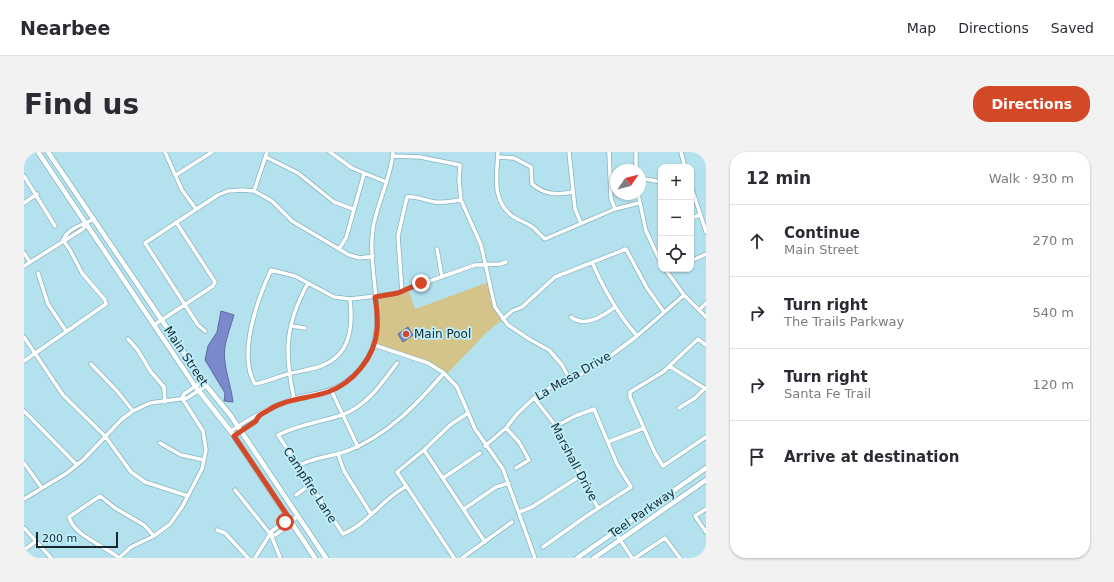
<!DOCTYPE html>
<meta charset="utf-8">
<style>
:root{--surface:#fff;--page:#f2f2f3;--text:#2b2b33;--muted:#7c7c81;--line:#e1e1e2;--accent:#d34927}
body{margin:0;font-family:"DejaVu Sans",sans-serif;background:var(--page);color:var(--text)}
.controls{position:absolute;right:12px;top:12px;display:grid;overflow:hidden;border-radius:8px;box-shadow:0 1px 3px #0004}
.controls button{width:36px;height:36px;display:grid;place-items:center;padding:0;border:0;border-bottom:1px solid var(--line);background:var(--surface);color:var(--text);font:20px sans-serif}
.compass{position:absolute;left:586px;top:12px;width:36px;height:36px;border-radius:50%;background:var(--surface);box-shadow:0 1px 3px #0004;rotate:55deg}
.scale{position:absolute;left:12px;bottom:10px;width:82px;box-sizing:border-box;padding-left:4px;border:2px solid #16282d;border-top:0;font-size:11px;line-height:14px;white-space:nowrap;color:#16282d;-webkit-text-stroke:3px #c0effc;paint-order:stroke}
.stop{position:absolute;width:12px;height:12px;margin:-9px;border:3px solid #d34927;border-radius:50%;background:#fff}
.stop.end{background:#d34927;border-color:#fff;box-shadow:0 1px 4px #0008}
.list{margin:0;padding:0;list-style:none}
h2{display:flex;justify-content:space-between;align-items:center;height:52px;margin:0;padding:0 16px;font-size:17px}
h2 small{font-size:13px;font-weight:400;color:var(--muted)}
.list li{display:grid;grid-template-columns:26px 1fr auto;gap:12px;align-items:center;box-sizing:border-box;height:72px;padding:0 16px;border-top:1px solid var(--line)}
.list b{display:block;font-size:15px;white-space:nowrap}
.list p{margin:0;font-size:13px;white-space:nowrap;color:var(--muted)}
.list em{font-size:13px;font-style:normal;color:var(--muted)}
.icon{flex:none;width:22px;height:22px;fill:none;stroke:currentColor;stroke-width:2;stroke-linecap:round;stroke-linejoin:round}
.map{position:relative;flex:none;width:682px;height:406px;overflow:hidden;border-radius:16px}
header{display:flex;align-items:center;gap:24px;box-sizing:border-box;height:56px;padding:0 20px;background:var(--surface);border-bottom:1px solid var(--line)}
header strong{font-size:19px}
nav{display:flex;gap:22px;margin-inline-start:auto;font-size:14px}
.intro{display:flex;align-items:center;justify-content:space-between;box-sizing:border-box;height:96px;padding:0 24px}
h1{margin:0;font-size:28px}
.button{padding:10px 18px;border-radius:16px;background:var(--accent);color:#fff;font-size:14px;font-weight:700}
main{display:flex;gap:24px;padding:0 24px}
aside{flex:1;background:var(--surface);border-radius:16px;box-shadow:0 1px 3px #0004}
.map>svg:first-child{display:block}
</style>
<header>
<strong>Nearbee</strong>
<nav><a>Map</a><a>Directions</a><a>Saved</a></nav>
</header>
<div class="intro"><h1>Find us</h1><a class="button">Directions</a></div>
<main>
<div class="map">
<svg width="682" height="406" viewBox="0 0 682 406">
<rect width="100%" height="100%" fill="#b3e2ee"/>
<path fill="#d4c48a" d="M465 130 469 148 479 167 462 181 422 223 412 216 350 193 353 179 351 145 384 137 391 157Z"/>
<path fill="#7b88cb" stroke="#5d6b9c" d="M197 159 210 163C207 173 203 184 201 194 198 212 207 232 209 250L200 249 201 241 181 208 184 194 193 180Z
M384 175 389 183 379 190 374 182Z"/>
<g fill="none" stroke-linecap="round" stroke-linejoin="round">
<defs>
<path id="minor" d="M141 0 158 38 172 57
M306 0 328 16 362 30
M474 0C473 23 467 47 488 64 494 68 501 70 507 74 512 77 516 83 521 87L591 57 615 51
M545 0 551 57 557 71
M585 0 587 47 591 57
M612 0V18
M657 0 661 15
M369 4 396 5 436 13 435 28 437 48 457 93 471 155 484 173 505 187 525 198 538 213 545 226
M242 5 274 21 310 50 329 57
M474 5 490 6 507 15 508 32C521 43 533 43 549 40
M152 23 188 0
M0 24 31 74
M616 26 637 30
M667 34 682 80
M230 39 243 0
M614 42 622 79 637 111
M0 51 13 42
M667 66 676 63
M39 88C45 75 59 73 70 67
M315 97 322 86 340 22
M413 97 418 125
M0 101 6 110
M667 109 682 102
M568 110C580 138 594 162 613 184
M0 114 59 77 63 71
M641 117 660 143 682 165
M14 121 24 152 42 179
M378 140 374 84 383 45C390 43 403 49 411 50 420 51 428 49 437 48
M326 147C329 174 327 203 297 214 286 218 274 219 264 222 253 225 242 230 231 232 213 203 234 146 247 118L271 124 310 145 326 147 369 142 451 113 476 112 482 110
M675 158 682 151
M547 165C561 176 579 164 591 155
M479 167 488 159 498 155 531 125 602 97 623 136 640 160
M130 173 189 134 191 130 152 70
M267 174 281 176
M181 179 174 173 121 91 194 43 204 39 218 38 230 39 248 49 268 69 325 103 336 106 349 104
M0 185 39 243 81 284 107 320 121 330 164 344
M104 187 113 197 127 220 140 235 141 250
M350 193 404 211 420 221 433 235 451 277 479 317 511 406
M682 193 674 187 639 220 606 240V245L631 301 639 314 682 285
M0 209 82 152 81 148 58 121 46 98 39 88
M373 211C358 231 343 254 318 263 296 270 274 273 254 283L319 382C343 372 359 347 381 335
M67 212 93 239 109 259
M645 214 682 237
M307 238 334 295
M158 246 160 242 179 229
M510 246 532 274 547 306 574 356
M270 247C260 200 261 173 284 131
M655 256 671 246 681 236
M0 259 53 313
M482 276 495 290 505 308 492 316
M207 279C226 266 246 255 268 247 285 242 302 242 317 233 378 195 341 132 349 76 353 51 367 26 369 0
M210 284 232 269 233 265
M584 290 620 276
M136 291 157 303 180 308
M461 294 482 276 493 262 510 246 531 232 558 222 581 208 613 184 660 143
M400 298 461 390
M314 302 320 319 347 362
M0 311 18 336
M274 314C290 305 307 305 323 299 363 284 393 252 420 221
M419 326 456 301
M211 338 247 383 256 405
M272 343 287 332
M0 347 43 321 60 307 98 267 109 259 126 251 163 246 182 234
M440 357 472 335 485 331
M682 357 671 364 682 380
M495 360 508 355 556 324
M0 376 27 406
M193 378 201 381 224 406
M591 380 608 406
M247 383H251L264 374 265 371 274 364
M519 395 561 365 607 335 593 312 570 257 551 264 532 274
M0 398 11 390
M95 406 107 395 130 384 146 372 158 355 178 317 182 298 179 279 158 246
M95 406C81 394 50 384 45 365L76 344 91 356 120 373 130 384
M231 406 248 379 261 369 265 371
M430 406 373 320 400 298 426 273 444 261
M438 406 488 370
M611 406 641 386 656 406"/>
<path id="major" d="M14 0 171 234 208 281 291 406
M24 0 181 232 207 264 302 406
M553 406 682 316
M570 406 682 328"/>
</defs>
<use href="#minor" stroke="#86b4bf" stroke-width="5"/>
<use href="#major" stroke="#86b4bf" stroke-width="6"/>
<use href="#minor" stroke="#fff" stroke-width="3.5"/>
<use href="#major" stroke="#fff" stroke-width="4.5"/>
</g>
<g fill="none" stroke-linecap="round" stroke-linejoin="round">
<path stroke="#d34927" stroke-width="5" d="M261 370 265 371 267 369 210 284 232 269C234 263 238 262 243 259 262 246 283 247 304 240 329 231 351 205 353 178 354 167 353 156 351 145L374 141 397 131"/>
</g>
<circle fill="#d34927" stroke="#c0effc" stroke-width="1.5" cx="382" cy="182" r="4"/>
<g text-anchor="middle" dominant-baseline="central" stroke-width="3.5" stroke-linejoin="round" paint-order="stroke">
<g font-size="12" fill="#16282d" stroke="#c0effc" text-anchor="start">
<text x="390" y="182">Main Pool</text>
</g>
<g font-size="12" fill="#16282d" stroke="#c0effc">
<text transform="translate(162 204) rotate(56)">Main Street</text>
<text transform="translate(549 224) rotate(-30)">La Mesa Drive</text>
<text transform="translate(550 310) rotate(62)">Marshall Drive</text>
<text transform="translate(286 333) rotate(57)">Campfire Lane</text>
<text transform="translate(618 361) rotate(-35)">Teel Parkway</text>
</g>
</g>
</svg>
<div class="controls">
<button>+</button>
<button>−</button>
<button><svg class="icon" aria-label="locate" viewBox="0 0 24 24"><circle cx="12" cy="12" r="6"/><path d="M12 2v4M12 18v4M2 12h4M18 12h4"/></svg></button>
</div>
<svg class="compass" viewBox="-18 -18 36 36"><path d="M0-13l5 13h-10z" fill="#e53935"/><path d="M0 13l5-13h-10z" fill="#7c7c81"/></svg>
<div class="scale">200 m</div>
<div class="stop" style="left:261px;top:370px"></div>
<div class="stop end" style="left:397px;top:131px"></div>
</div>
<aside>
<h2>12 min<small>Walk · 930 m</small></h2>
<ul class="list">
<li><svg class="icon" aria-label="ahead" viewBox="0 0 24 24"><path d="M12 20V5M6 11l6-6 6 6"/></svg><div><b>Continue</b><p>Main Street</p></div><em>270 m</em></li>
<li><svg class="icon" aria-label="right" viewBox="0 0 24 24"><path d="M7 20v-9h11M14 6l5 5-5 5"/></svg><div><b>Turn right</b><p>The Trails Parkway</p></div><em>540 m</em></li>
<li><svg class="icon" aria-label="right" viewBox="0 0 24 24"><path d="M7 20v-9h11M14 6l5 5-5 5"/></svg><div><b>Turn right</b><p>Santa Fe Trail</p></div><em>120 m</em></li>
<li><svg class="icon" aria-label="arrive" viewBox="0 0 24 24"><path d="M6 21V4h12l-3 4 3 4H6"/></svg><div><b>Arrive at destination</b></div></li>
</ul>
</aside>
</main>
